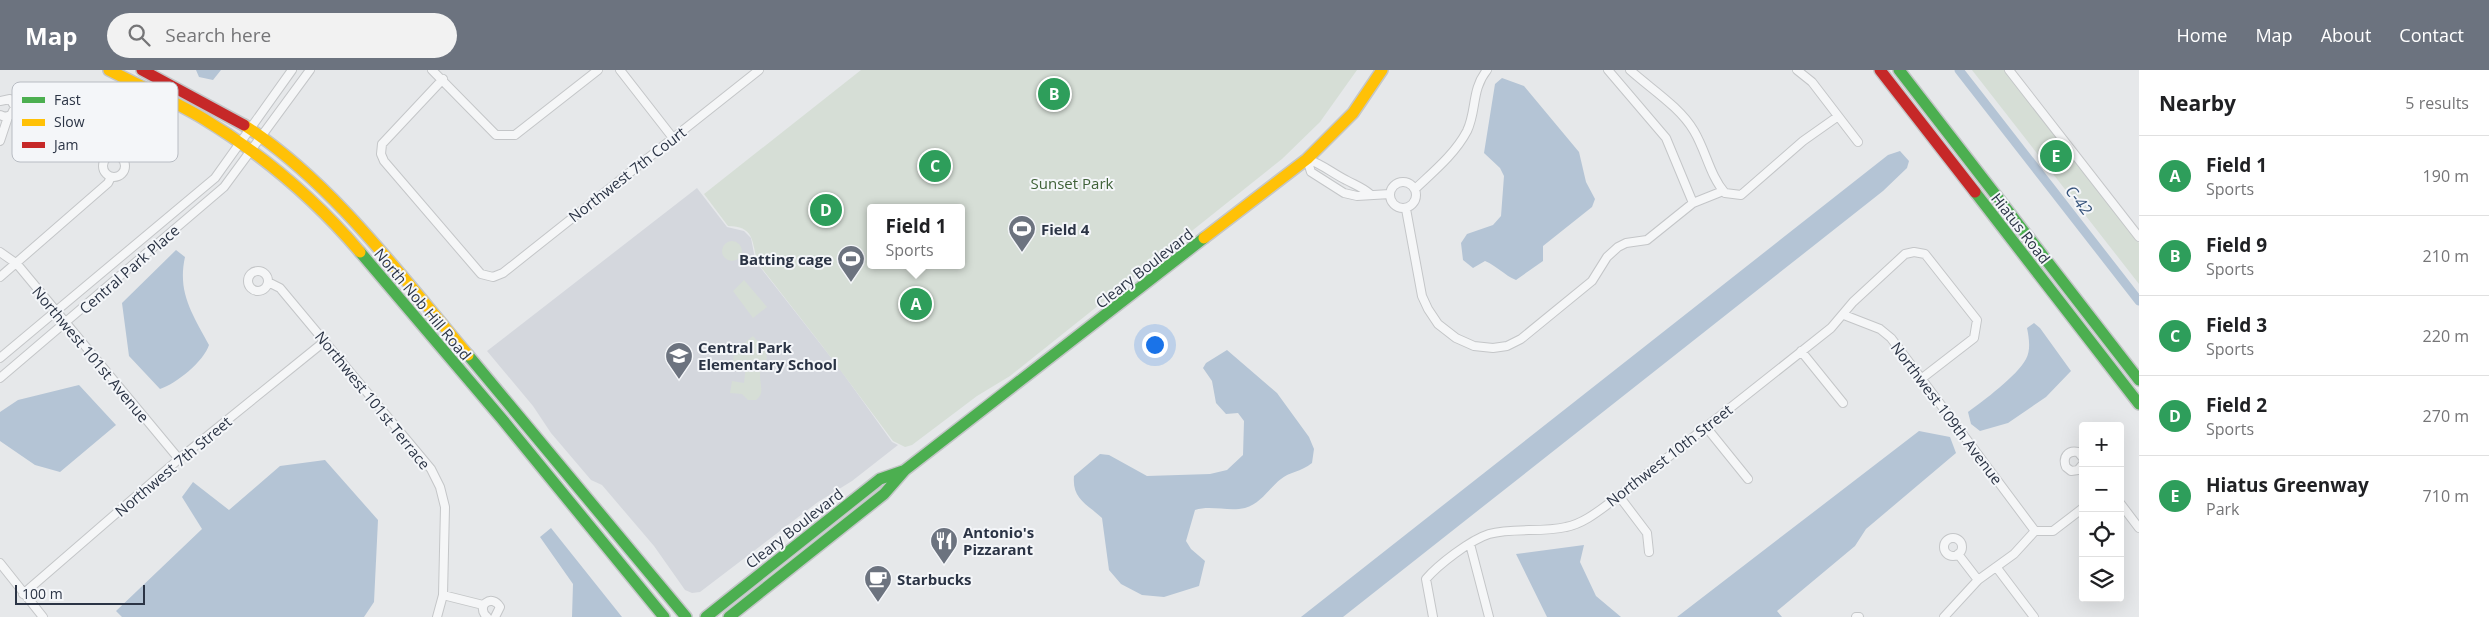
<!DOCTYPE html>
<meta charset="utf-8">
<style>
:root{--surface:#fff;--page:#f2f2f2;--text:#202124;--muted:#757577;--line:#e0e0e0;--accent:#6c737f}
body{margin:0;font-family:"Open Sans",sans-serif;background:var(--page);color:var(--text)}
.controls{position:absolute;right:15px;bottom:15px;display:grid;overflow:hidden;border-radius:5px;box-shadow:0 5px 20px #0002}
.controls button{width:45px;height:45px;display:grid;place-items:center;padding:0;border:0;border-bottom:1px solid var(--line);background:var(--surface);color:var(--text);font:25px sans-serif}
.scale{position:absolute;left:15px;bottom:12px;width:130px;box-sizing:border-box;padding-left:5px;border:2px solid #2b3445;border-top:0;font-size:14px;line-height:18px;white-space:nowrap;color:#2b3445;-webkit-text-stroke:4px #f4f6f9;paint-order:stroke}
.you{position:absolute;left:1154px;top:274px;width:18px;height:18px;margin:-12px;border:4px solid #fff;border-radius:50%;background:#1a73e8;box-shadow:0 0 0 8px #1a73e833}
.badge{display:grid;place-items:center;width:32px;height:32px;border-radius:50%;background:var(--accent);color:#fff;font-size:16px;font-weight:700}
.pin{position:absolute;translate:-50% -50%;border:2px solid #fff;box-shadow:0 1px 5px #0006}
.popup{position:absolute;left:867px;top:134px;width:98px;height:65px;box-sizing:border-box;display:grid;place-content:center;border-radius:5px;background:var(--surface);filter:drop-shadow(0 1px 4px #0005);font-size:16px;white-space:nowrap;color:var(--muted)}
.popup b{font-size:19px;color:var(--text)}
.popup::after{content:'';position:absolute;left:50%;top:100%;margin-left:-10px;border:10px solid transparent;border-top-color:var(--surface)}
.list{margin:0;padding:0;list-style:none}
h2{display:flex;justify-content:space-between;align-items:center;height:65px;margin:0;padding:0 20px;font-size:21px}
h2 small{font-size:16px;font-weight:400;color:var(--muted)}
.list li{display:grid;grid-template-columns:32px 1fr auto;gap:15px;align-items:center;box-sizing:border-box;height:80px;padding:0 20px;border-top:1px solid var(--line)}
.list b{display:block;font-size:19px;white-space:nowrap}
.list p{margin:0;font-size:16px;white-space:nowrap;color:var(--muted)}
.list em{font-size:16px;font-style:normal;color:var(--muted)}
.icon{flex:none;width:28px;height:28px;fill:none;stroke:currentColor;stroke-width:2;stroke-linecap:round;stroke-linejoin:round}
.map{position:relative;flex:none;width:2139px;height:547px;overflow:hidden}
header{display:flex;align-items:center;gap:30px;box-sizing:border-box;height:70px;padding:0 25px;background:var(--accent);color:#fff}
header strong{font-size:24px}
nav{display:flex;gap:28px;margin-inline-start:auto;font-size:18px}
.search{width:350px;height:45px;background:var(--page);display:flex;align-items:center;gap:12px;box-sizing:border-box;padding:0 18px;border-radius:28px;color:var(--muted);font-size:19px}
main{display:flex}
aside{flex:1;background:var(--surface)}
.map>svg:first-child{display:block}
</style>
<header>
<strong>Map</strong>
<div class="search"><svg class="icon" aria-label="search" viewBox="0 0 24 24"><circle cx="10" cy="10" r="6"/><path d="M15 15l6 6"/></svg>Search here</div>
<nav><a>Home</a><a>Map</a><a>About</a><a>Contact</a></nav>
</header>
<main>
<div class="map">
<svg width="2139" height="547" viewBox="0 0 2139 547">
<rect width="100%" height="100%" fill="#e6e8ea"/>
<path fill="#d4d7dd" d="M697 118 727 157 744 161 751 168 755 189 760 197 837 295 892 372 898 375 852 411 818 432 700 522 692 523 685 520 654 476 602 415 591 410 551 363 533 336 487 281Z"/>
<path fill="#d6ded6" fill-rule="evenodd" d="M861 0H1357L1320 52 1282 89 1010 306 977 326 912 375 905 377 893 371 823 277 760 196C750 178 759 156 728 156L704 124ZM871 138H961V195H871Z
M1972 0H2004L2139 173V214Z
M722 181a10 10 0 1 1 20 0a10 10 0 1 1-20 0Z
M744 210 767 237 753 248 733 221Z
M753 266 765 280 767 288C765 293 762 294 761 299 757 311 767 322 756 330H748L742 324 730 323 732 311 744 313 746 295 733 293 734 281Z"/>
<path fill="#b4c4d5" d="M196 0H221L213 10 199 7Z
M1502 8 1524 16 1579 82 1586 112 1595 129 1592 137 1543 176V191L1516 210C1504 205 1497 196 1485 191L1473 198 1463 190 1461 173 1467 164 1493 155 1501 146 1504 106 1500 98 1484 83 1495 14Z
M1900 81 1909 91 1907 98 1883 121 1343 547H1301L1888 85Z
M176 180 185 187C177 223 193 245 209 275 204 291 176 314 160 319L129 286 122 233Z
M2034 253 2040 258 2071 301 2046 327 2008 353 1980 361 1971 354 1968 342C1983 331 2017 306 2026 289 2031 280 2029 268 2027 258Z
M1227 280 1277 323 1309 367 1314 379 1312 393C1301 402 1289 402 1281 409 1269 418 1261 434 1245 438 1229 442 1211 435 1195 440L1186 471 1191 479 1205 491 1199 516 1164 527 1142 525 1121 514 1109 500 1102 448C1086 433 1072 429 1074 406L1100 384 1109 385 1147 406 1210 404 1227 400 1243 385 1244 351 1238 343 1226 344 1216 333 1212 311 1203 298 1206 293Z
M79 315 116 355 60 402 35 395 0 371V342L18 330Z
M1919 361 1950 367 1956 383 1866 459 1855 476 1777 541 1782 547H1677Z
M325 390 378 450 374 532 364 547H122L116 541 202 459 182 427 193 412 229 440 280 396Z
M551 458 622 547H572L573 514 540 467Z
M1584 475 1580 492 1596 526 1621 547H1547L1516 484Z"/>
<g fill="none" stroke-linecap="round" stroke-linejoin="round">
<path stroke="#b4c4d5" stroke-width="9" d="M1959 0 2139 231"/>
<defs>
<path id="street" d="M432 0 496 65H515L598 0
M620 0 673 68
M1608 0 1666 68 1693 133
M1630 0C1651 19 1680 37 1694 61 1706 81 1710 106 1725 123L1741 125 1803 71 1837 47
M1797 0 1812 12 1858 72
M2009 0 2139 167
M443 9 382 74 381 84 384 91 481 204 493 207 503 203 759 0
M0 31 10 29 15 37 11 45 5 47 0 45
M0 71 8 47
M103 96a11 11 0 1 1 22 0a11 11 0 1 1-22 0Z
M1307 89 1311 102 1344 123 1357 126 1390 124
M1307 89C1322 94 1332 103 1346 110 1355 115 1362 117 1370 124
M1390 125a13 13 0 1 1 26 0a13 13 0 1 1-26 0Z
M1415 119C1433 102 1455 84 1467 61 1477 40 1471 20 1487 0
M1406 139 1422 226 1428 239 1438 254 1456 268 1474 276 1493 278 1507 276 1521 269 1592 211 1607 187 1618 177 1626 173 1647 170 1693 133 1723 121
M0 182 17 194 179 389
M248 211a10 10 0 1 1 20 0a10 10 0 1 1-20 0Z
M0 207 108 113 111 107
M268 212 280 218 431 399 440 417 445 437 443 525 437 547
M1844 245 1880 259 1891 268 2035 461
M1801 281 1843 333
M0 288 215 108 292 0
M0 308 224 117 310 0
M1706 357 1748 409
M2083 388 2078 382C2068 380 2062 387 2066 397L2071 401 2078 400 2083 394
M1619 426 1647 463 1649 482
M2120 433 2139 458
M1944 477a9 9 0 1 1 18 0a9 9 0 1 1-18 0Z
M1470 474 1489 547
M1958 484 1978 510
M0 493 43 547
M1997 498 2034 547
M23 524 179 389 325 271
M443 525 483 535
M487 547C475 536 492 523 500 537L495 547
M1433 547 1426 509C1438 495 1470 470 1489 464 1513 457 1541 463 1566 457 1586 453 1602 438 1619 426L1831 258 1853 232 1905 184 1914 182 1925 184 1977 250 1974 268 1921 309
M1856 547H1859
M1944 547 1978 510 2014 484 2035 461H2053L2083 438"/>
<path id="fast" d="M1899 0 2139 310
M1975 122 2139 334
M360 182 502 349 664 547
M468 285 686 547
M706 547 880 409 903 401
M729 547 884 424 905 400 1204 168"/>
<path id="slow" d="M109 0C140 16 174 31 204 49 263 85 315 129 360 182
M244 55C332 112 401 206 468 285
M1204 168 1307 89 1353 43 1382 0"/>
<path id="jam" d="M142 0 244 55
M1880 0 1975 122"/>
</defs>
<use href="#street" stroke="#c4c6c8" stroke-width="10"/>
<use href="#fast" stroke="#c4c6c8" stroke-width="14"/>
<use href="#slow" stroke="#c4c6c8" stroke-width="14"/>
<use href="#jam" stroke="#c4c6c8" stroke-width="14"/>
<use href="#street" stroke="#f5f6f7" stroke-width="8"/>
<use href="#fast" stroke="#4caf50" stroke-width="11"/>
<use href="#slow" stroke="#ffc107" stroke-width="11"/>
<use href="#jam" stroke="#c62828" stroke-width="11"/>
</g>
<defs>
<symbol id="stadium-pin" viewBox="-11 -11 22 30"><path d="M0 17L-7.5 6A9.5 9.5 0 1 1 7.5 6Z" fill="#6c737f" stroke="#f4f6f9"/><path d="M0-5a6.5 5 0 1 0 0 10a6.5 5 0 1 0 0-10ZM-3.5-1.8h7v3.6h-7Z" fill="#fff"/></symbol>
<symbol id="school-pin" viewBox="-11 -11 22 30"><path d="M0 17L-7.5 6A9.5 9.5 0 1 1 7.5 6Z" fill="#6c737f" stroke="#f4f6f9"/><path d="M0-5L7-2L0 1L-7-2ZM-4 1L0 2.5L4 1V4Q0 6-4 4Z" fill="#fff"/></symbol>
<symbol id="restaurant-pin" viewBox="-11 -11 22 30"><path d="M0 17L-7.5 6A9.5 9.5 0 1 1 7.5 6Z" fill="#6c737f" stroke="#f4f6f9"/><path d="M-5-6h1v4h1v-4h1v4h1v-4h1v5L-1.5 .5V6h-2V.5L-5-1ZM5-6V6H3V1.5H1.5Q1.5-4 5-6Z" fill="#fff"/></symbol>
<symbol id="cafe-pin" viewBox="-11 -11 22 30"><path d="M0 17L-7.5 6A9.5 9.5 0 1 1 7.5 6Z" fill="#6c737f" stroke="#f4f6f9"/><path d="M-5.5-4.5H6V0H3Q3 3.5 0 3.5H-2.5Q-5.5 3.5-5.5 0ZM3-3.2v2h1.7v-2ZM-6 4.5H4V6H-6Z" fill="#fff"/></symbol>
</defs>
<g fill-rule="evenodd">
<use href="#stadium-pin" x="1006" y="143" width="32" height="43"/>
<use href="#stadium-pin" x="835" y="173" width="32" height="43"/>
<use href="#school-pin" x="663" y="270" width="32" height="43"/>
<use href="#restaurant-pin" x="928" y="455" width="32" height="43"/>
<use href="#cafe-pin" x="862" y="493" width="32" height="43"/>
</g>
<g text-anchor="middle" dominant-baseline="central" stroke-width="4" stroke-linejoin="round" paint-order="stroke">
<g font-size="15" fill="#2b3445" stroke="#f4f6f9">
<text transform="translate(627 104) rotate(-38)">Northwest 7th Court</text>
<text transform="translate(2021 158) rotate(52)">Hiatus Road</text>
<text transform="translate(1144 198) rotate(-38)">Cleary Boulevard</text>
<text transform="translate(129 199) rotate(-41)">Central Park Place</text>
<text transform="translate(423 234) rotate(50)">North Nob Hill Road</text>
<text transform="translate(91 284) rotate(50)">Northwest 101st Avenue</text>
<text transform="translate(373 330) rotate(51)">Northwest 101st Terrace</text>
<text transform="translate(1947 343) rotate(53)">Northwest 109th Avenue</text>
<text transform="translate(1669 385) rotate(-38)">Northwest 10th Street</text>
<text transform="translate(173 396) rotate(-40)">Northwest 7th Street</text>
<text transform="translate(794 458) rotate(-38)">Cleary Boulevard</text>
</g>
<g font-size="15" fill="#3f6138" stroke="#f4f6f9">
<text x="1072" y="113">Sunset Park</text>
</g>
<g font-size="15" font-weight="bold" fill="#2b3445" stroke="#f4f6f9" text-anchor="start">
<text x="1041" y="159">Field 4</text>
<text x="832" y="189" text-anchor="end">Batting cage</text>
<text x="698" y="277">Central Park<tspan x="698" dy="17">Elementary School</tspan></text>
<text x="963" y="462">Antonio's<tspan x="963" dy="17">Pizzarant</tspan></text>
<text x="897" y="509">Starbucks</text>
</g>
<g font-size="16" font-style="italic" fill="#34527a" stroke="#f4f6f9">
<text transform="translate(2079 130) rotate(52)">C-42</text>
</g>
</g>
<rect x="12" y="12" width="166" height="80" rx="8" fill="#f4f6f9" stroke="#b8bcc3" stroke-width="1"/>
<rect x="22" y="27" width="23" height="6" fill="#4caf50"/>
<rect x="22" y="49" width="23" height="7" fill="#ffc107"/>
<rect x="22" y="72" width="23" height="6" fill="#c62828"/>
<g font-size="14" fill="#2b3445">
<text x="54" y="35">Fast</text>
<text x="54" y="57">Slow</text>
<text x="54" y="80">Jam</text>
</g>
</svg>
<div class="controls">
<button>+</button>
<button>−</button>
<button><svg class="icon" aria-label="locate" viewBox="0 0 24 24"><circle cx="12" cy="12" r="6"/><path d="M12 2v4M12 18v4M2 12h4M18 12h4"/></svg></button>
<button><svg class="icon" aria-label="layers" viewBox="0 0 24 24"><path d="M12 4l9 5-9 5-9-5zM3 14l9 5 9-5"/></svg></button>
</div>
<div class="scale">100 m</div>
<div class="you"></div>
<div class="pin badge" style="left:916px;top:234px;background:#2e9e5b">A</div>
<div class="popup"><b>Field 1</b>Sports</div>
<div class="pin badge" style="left:1054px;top:24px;background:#2e9e5b">B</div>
<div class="pin badge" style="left:935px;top:96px;background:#2e9e5b">C</div>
<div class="pin badge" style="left:826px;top:140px;background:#2e9e5b">D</div>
<div class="pin badge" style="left:2056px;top:86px;background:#2e9e5b">E</div>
</div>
<aside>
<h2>Nearby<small>5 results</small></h2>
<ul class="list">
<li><span class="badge" style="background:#2e9e5b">A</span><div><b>Field 1</b><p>Sports</p></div><em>190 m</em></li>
<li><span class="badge" style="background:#2e9e5b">B</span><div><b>Field 9</b><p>Sports</p></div><em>210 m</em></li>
<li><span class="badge" style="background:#2e9e5b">C</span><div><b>Field 3</b><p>Sports</p></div><em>220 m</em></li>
<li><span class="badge" style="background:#2e9e5b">D</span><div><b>Field 2</b><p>Sports</p></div><em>270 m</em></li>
<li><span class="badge" style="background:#2e9e5b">E</span><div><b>Hiatus Greenway</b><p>Park</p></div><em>710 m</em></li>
</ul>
</aside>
</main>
